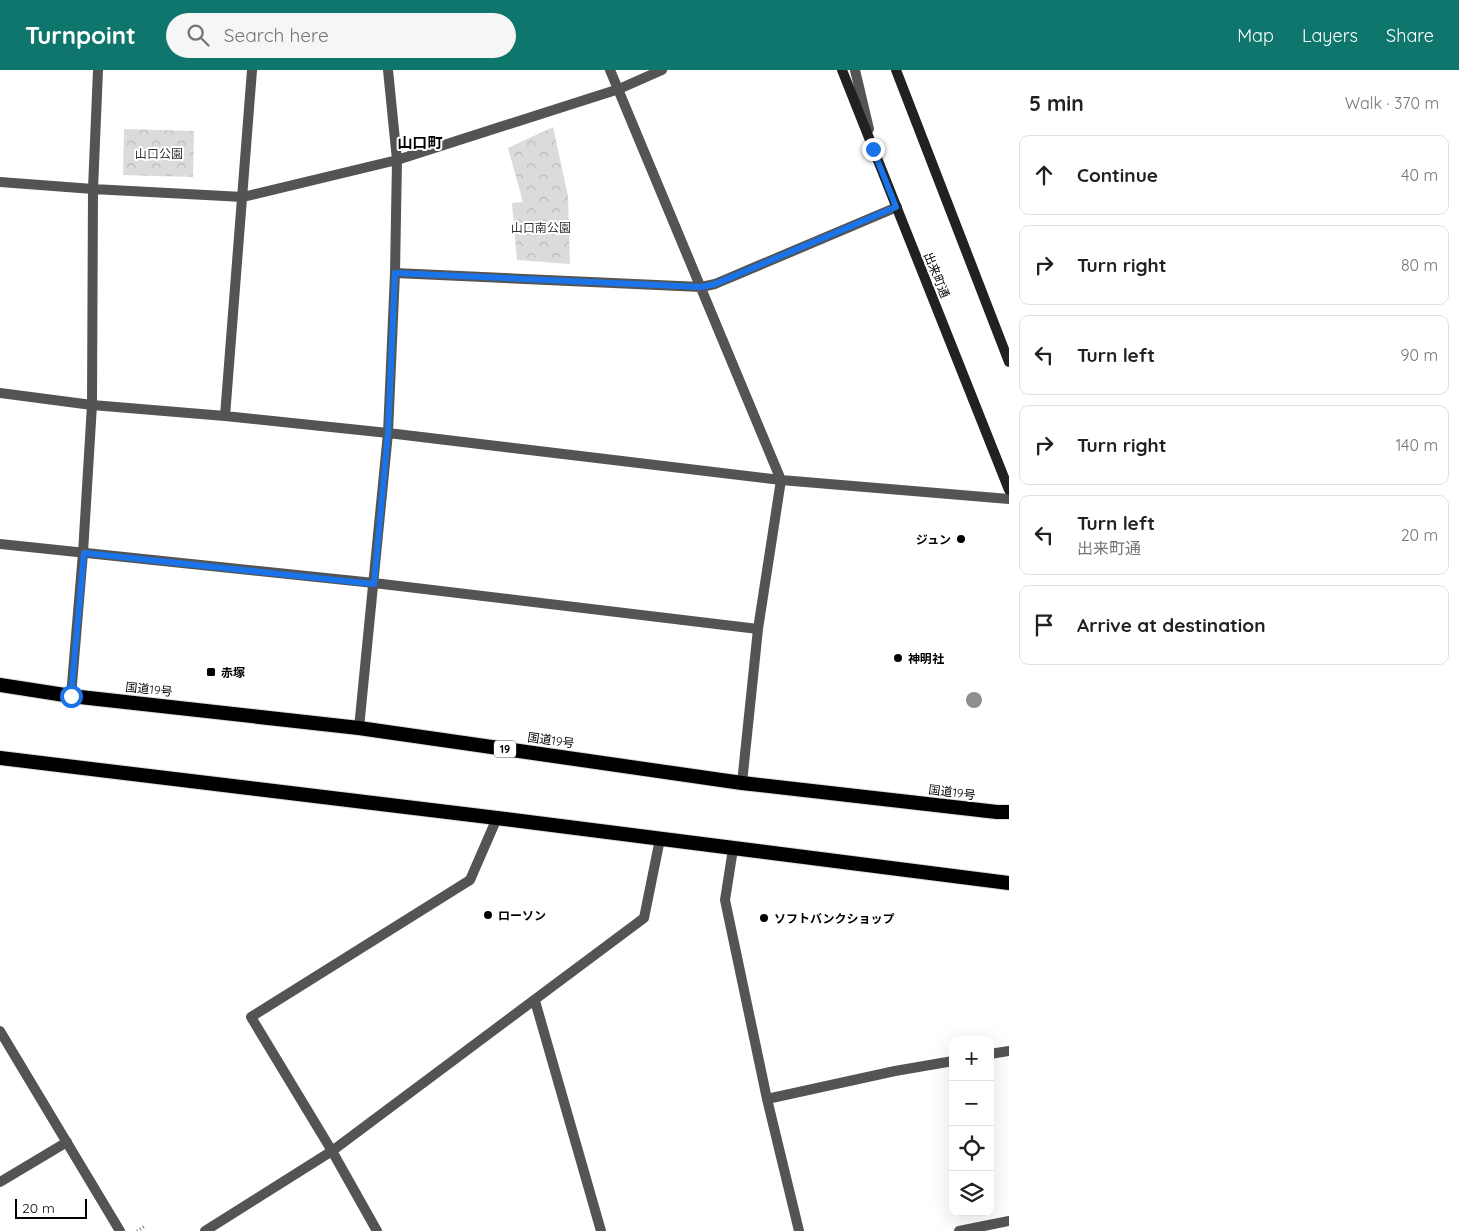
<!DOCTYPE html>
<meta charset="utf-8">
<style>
:root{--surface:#fff;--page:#f6f6f6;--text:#202124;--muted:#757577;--line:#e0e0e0;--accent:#0f766e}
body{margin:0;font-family:Quicksand,"Noto Sans JP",sans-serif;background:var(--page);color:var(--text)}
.controls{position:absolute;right:15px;bottom:15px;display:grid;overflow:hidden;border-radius:10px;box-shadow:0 5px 20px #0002}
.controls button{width:45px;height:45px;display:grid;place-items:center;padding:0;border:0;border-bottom:1px solid var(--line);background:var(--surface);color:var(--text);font:25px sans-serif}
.scale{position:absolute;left:15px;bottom:12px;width:72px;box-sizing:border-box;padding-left:5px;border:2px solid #000;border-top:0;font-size:14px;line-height:18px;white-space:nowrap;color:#000;-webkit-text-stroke:4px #fff;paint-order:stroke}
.stop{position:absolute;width:15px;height:15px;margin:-11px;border:4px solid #1a73e8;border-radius:50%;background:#fff}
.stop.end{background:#1a73e8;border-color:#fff;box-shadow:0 1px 5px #0008}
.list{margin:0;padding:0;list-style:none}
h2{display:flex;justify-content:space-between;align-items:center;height:65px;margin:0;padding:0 20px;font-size:21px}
h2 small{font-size:16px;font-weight:400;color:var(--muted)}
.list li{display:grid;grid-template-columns:32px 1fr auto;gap:15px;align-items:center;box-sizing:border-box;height:80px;margin:0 10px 10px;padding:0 10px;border:1px solid var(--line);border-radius:10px}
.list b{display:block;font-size:19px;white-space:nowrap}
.list p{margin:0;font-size:16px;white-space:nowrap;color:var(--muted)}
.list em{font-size:16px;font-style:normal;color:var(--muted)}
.icon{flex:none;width:28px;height:28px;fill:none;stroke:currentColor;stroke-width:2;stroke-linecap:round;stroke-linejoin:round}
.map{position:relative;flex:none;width:1009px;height:1161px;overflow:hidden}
header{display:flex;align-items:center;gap:30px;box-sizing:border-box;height:70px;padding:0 25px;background:var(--accent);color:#fff}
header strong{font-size:24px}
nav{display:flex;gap:28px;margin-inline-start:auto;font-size:18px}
.search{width:350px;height:45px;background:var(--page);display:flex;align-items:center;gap:12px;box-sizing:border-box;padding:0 18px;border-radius:28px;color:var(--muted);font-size:19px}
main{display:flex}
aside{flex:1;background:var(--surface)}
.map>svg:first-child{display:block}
</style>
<header>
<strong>Turnpoint</strong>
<div class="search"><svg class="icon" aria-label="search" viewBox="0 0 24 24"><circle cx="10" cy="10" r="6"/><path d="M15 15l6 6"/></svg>Search here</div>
<nav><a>Map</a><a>Layers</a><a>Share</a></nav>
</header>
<main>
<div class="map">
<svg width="1009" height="1161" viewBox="0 0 1009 1161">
<defs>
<pattern id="park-crowns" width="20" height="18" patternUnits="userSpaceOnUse" patternTransform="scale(1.25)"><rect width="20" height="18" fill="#dbdbdb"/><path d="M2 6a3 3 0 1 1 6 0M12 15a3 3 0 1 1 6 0" fill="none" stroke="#bababa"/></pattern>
</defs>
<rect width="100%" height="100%" fill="#fff"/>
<path fill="url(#park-crowns)" d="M553 57 568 126 570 194 517 190 512 133 523 132 508 78Z
M124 59 194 61 193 107 123 105Z"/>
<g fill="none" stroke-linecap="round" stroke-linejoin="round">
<defs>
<path id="trunk" d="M0 615 71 626 359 658 742 713 997 742H1009
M0 688 497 748 1009 813"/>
</defs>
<use href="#trunk" stroke="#dbdbdb" stroke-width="16"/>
<path stroke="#767676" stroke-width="3" stroke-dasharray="1 2.5" stroke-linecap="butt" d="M137 1161 145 1156"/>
<path stroke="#545454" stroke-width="10" d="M855 0 869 59"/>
<path stroke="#545454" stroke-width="10" d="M610 0 781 410 758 559 742 713
M0 112 93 119 243 127 397 90 619 19 662 0
M395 203 701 217 715 214 897 137
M0 323 92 335 225 346 388 363 781 410 1009 429
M225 346 252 0
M0 474 374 513 758 559
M71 626 83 483 92 335 93 119 98 0
M359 658 388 363 395 203 397 90 388 0
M733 779 725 830 767 1029 799 1161
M535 931 601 1161
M990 984 1009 981
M767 1029 895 1001 953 991
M0 1112 67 1072
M205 1161 332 1081 644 848 660 769
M377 1161 332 1081 251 947 470 810 497 748
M959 1161 1009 1151"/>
<path stroke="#545454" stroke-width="10" d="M0 961 120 1161"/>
<path stroke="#212121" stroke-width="10" d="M842 0 1009 420
M896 0 1009 292"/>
<use href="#trunk" stroke="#000" stroke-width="14"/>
</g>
<circle fill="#8e8e8e" cx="974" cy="630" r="8"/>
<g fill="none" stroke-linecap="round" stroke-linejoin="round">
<path stroke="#1a73e8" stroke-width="6" d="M71 626 84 483 374 514 388 363 395 203 701 217 715 214 896 137 873 79"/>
</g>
<g fill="#000" stroke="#fff" stroke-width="2">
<circle cx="961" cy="469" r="5"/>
<circle cx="898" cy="588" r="5"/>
<rect x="206" y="597" width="10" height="10" rx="2.5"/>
<circle cx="488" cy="845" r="5"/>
<circle cx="764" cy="848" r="5"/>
</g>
<g text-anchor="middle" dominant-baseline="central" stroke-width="4" stroke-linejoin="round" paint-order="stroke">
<rect fill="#fff" stroke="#4c4c4c" stroke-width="1" x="494" y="670.5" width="22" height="17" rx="4"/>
<g font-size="11" font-weight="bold" fill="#000">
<text x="505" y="679">19</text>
</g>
<g font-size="12" fill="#323232" stroke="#fff">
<text x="159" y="83">山口公園</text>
<text x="541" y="157">山口南公園</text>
</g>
<g font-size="12" fill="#000" stroke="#fff">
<text transform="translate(937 205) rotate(68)">出来町通</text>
<text transform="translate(149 619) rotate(6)">国道19号</text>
<text transform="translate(551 670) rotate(8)">国道19号</text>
<text transform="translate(952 722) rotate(7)">国道19号</text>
</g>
<g font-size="12" font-weight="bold" fill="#000" stroke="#fff" text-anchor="start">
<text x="951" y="469" text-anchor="end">ジュン</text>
<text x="908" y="588">神明社</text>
<text x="221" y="602">赤塚</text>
<text x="498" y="845">ローソン</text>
<text x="774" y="848">ソフトバンクショップ</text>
</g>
<g font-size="15" font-weight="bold" fill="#000" stroke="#fff">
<text x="420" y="72">山口町</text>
</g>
</g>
</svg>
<div class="controls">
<button>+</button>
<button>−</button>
<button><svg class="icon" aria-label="locate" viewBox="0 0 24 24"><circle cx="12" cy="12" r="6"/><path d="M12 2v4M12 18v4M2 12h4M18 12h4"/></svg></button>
<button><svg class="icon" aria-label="layers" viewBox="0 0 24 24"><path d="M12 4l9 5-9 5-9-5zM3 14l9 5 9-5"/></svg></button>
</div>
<div class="scale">20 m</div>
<div class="stop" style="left:71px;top:626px"></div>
<div class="stop end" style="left:873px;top:79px"></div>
</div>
<aside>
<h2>5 min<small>Walk · 370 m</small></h2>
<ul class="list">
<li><svg class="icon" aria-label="ahead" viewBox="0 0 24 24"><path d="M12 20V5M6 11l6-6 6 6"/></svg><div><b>Continue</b></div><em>40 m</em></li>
<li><svg class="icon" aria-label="right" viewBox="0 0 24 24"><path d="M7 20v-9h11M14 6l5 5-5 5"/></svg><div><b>Turn right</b></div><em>80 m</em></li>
<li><svg class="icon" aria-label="left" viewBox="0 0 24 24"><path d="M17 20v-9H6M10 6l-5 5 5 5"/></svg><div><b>Turn left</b></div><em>90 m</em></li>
<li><svg class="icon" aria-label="right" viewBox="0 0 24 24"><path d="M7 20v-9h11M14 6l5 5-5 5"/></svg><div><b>Turn right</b></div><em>140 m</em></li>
<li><svg class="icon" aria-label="left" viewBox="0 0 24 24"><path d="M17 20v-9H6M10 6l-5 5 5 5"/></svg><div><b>Turn left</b><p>出来町通</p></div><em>20 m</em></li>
<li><svg class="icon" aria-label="arrive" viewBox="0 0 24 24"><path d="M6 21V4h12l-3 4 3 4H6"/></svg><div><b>Arrive at destination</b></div></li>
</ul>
</aside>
</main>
